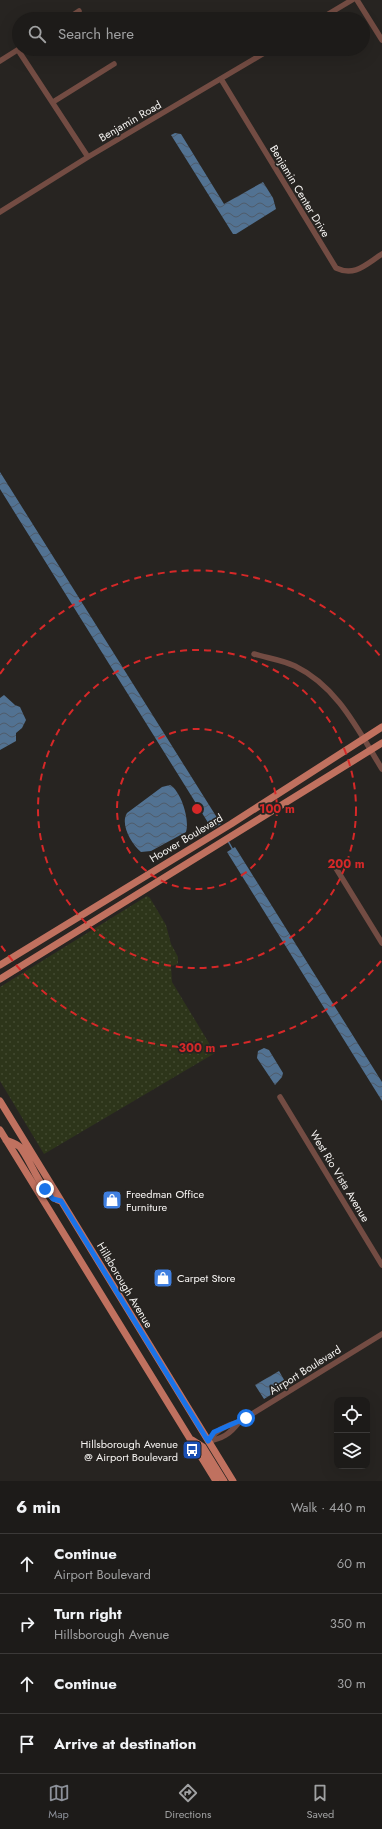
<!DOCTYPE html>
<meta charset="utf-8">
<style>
:root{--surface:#1d1b19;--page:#2a2826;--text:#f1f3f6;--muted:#a0a1a2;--line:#3b3938;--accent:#8c9099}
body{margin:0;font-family:Jost,sans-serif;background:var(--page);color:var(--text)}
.controls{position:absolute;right:12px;bottom:12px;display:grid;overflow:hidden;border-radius:8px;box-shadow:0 4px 16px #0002}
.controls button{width:36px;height:36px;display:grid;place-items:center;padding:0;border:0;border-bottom:1px solid var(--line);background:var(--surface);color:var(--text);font:20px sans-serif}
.stop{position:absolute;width:12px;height:12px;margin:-9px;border:3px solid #1a73e8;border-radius:50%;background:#fff}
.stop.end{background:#1a73e8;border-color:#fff;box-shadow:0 1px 4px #0008}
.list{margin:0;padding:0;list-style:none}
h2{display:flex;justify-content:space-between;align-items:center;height:52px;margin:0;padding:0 16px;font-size:17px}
h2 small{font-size:13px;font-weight:400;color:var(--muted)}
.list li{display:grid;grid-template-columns:26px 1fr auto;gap:12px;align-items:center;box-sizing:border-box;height:60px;padding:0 16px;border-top:1px solid var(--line)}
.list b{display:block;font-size:15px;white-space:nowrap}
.list p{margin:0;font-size:13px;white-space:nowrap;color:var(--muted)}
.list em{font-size:13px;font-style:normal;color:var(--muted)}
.icon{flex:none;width:22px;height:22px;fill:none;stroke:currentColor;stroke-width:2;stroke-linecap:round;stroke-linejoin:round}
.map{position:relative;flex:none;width:382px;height:1481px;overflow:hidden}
.search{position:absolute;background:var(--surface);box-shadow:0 4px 16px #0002;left:12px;right:12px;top:12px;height:44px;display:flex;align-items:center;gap:10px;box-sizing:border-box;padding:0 14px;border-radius:22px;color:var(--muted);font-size:15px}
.sheet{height:292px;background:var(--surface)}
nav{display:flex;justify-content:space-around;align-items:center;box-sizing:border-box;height:56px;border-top:1px solid var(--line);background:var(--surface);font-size:11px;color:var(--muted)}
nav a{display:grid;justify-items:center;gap:2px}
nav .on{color:var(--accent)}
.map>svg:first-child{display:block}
</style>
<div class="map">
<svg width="382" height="1481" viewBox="0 0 382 1481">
<defs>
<pattern id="grass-dots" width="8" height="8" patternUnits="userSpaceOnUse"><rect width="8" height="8" fill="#2d351a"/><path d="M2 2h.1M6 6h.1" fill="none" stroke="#424930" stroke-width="1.8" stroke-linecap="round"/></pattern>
<pattern id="water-waves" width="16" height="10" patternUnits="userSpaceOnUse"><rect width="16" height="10" fill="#527292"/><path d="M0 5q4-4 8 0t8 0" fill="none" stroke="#4e5b6a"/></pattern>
</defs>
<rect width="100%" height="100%" fill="#272421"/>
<path fill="url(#grass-dots)" d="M147 896 150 898 166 925 171 944 178 957V964L171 966 172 982 215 1053 44 1154 0 1081V987Z"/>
<path fill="url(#water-waves)" d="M175 133 181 134 224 204 263 182 273 198 276 209 236 234H233L171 135Z
M0 472 221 824 212 829 0 489Z
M4 695 15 705 20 707 26 720 22 728 16 733V741L0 750V698Z
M170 785C181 791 190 820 186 832L151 851 141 852C131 844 120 824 127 813L162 787Z
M235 847 382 1082V1101L227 852Z
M264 1048 269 1050 283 1073 282 1077 275 1085 257 1058 258 1051Z
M279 1371 287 1385 264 1399 255 1385Z"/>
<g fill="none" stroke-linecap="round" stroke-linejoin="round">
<path stroke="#527292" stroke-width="1.5" d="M228 841 233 850"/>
<path stroke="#734c43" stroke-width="5.5" d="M357 0 382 40
M67 19 79 11
M320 19 352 0
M18 50 88 157
M0 61 19 49
M221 79 336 268C355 277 366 264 382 254
M53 102 114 64
M0 212 88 157 271 49
M254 654C267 658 282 660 295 666 338 687 358 730 382 769
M334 865 382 943
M280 1097 382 1265
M239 1422C230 1434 222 1439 208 1441 216 1430 226 1425 239 1422L382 1334"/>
<path stroke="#c0715f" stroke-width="7" d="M0 965 231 824 382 727
M0 979 382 743
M0 1101 233 1481
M0 1130 216 1481
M6 1140C11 1142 17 1144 20 1147 32 1162 42 1197 61 1201
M192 1440 203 1447 224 1481"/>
</g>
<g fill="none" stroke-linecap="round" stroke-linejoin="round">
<path stroke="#1a73e8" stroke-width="5" d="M45 1189 53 1199 61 1201 208 1441 214 1432 246 1418"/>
</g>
<g fill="none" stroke="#d62828" stroke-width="2" stroke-dasharray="7 5">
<circle cx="197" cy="809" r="80"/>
<circle cx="197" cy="809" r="159"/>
<path d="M381 961A239 239 0 0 1 0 944M0 674A239 239 0 0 1 381 657"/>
</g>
<defs>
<symbol id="shop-square" viewBox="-11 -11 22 22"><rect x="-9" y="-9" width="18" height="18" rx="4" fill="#3f7fe0" stroke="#272421"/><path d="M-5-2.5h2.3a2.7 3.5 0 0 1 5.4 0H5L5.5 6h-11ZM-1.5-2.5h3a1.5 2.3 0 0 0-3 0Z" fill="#fff"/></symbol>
<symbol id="bus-square" viewBox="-11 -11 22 22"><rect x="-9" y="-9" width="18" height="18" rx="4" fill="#1a4fb4" stroke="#272421"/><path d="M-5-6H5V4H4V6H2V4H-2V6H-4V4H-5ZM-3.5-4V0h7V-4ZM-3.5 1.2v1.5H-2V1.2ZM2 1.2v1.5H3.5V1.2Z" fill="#fff"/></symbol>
</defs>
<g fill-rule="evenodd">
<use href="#shop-square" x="101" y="1189" width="22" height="22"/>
<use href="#shop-square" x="152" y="1267" width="22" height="22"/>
<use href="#bus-square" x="181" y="1439" width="22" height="22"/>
</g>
<g text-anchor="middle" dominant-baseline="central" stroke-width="3.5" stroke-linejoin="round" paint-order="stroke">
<g font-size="11" fill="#f6f4f2" stroke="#272421">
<text transform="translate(130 121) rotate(-30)">Benjamin Road</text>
<text transform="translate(300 191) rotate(59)">Benjamin Center Drive</text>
<text transform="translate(186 838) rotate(-31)">Hoover Boulevard</text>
<text transform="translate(340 1176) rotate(59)">West Rio Vista Avenue</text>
<text transform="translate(125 1285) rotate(59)">Hillsborough Avenue</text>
<text transform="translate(305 1370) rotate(-32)">Airport Boulevard</text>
</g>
<g font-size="11" fill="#f6f4f2" stroke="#272421" text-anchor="start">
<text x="126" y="1194">Freedman Office<tspan x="126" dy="13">Furniture</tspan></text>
<text x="177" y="1278">Carpet Store</text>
<text x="178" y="1444" text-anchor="end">Hillsborough Avenue<tspan x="178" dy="13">@ Airport Boulevard</tspan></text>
</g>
</g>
<circle cx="197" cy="809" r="6" fill="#d62828" stroke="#272421" stroke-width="2"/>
<g font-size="12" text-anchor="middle" font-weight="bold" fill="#d62828" stroke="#272421" stroke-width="3.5" stroke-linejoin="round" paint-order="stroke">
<text x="277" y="813">100 m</text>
<text x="346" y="868">200 m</text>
<text x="197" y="1052">300 m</text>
</g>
</svg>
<div class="controls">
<button><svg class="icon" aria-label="locate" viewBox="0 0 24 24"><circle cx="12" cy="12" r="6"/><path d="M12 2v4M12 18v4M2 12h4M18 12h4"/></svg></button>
<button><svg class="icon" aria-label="layers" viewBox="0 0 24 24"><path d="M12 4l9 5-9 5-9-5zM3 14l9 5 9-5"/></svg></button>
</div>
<div class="stop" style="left:246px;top:1418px"></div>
<div class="stop end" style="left:45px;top:1189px"></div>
<div class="search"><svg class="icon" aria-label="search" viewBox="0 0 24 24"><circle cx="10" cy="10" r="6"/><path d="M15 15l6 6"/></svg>Search here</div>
</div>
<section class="sheet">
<h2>6 min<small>Walk · 440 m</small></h2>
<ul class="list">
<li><svg class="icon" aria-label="ahead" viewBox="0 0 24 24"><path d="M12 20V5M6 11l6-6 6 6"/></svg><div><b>Continue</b><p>Airport Boulevard</p></div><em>60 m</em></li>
<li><svg class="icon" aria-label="right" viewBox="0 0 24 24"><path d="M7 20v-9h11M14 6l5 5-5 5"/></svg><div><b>Turn right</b><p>Hillsborough Avenue</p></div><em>350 m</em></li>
<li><svg class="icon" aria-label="ahead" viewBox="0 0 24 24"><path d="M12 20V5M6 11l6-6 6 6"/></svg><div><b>Continue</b></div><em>30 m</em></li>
<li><svg class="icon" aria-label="arrive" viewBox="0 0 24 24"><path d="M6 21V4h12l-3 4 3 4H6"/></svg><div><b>Arrive at destination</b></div></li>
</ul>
</section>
<nav>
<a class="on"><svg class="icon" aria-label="map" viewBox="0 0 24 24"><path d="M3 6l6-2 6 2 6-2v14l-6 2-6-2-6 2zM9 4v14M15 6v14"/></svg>Map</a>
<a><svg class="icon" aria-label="directions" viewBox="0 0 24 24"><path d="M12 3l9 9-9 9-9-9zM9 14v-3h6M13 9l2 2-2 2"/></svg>Directions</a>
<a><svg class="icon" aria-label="saved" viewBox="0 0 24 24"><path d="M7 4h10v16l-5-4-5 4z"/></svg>Saved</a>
</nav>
